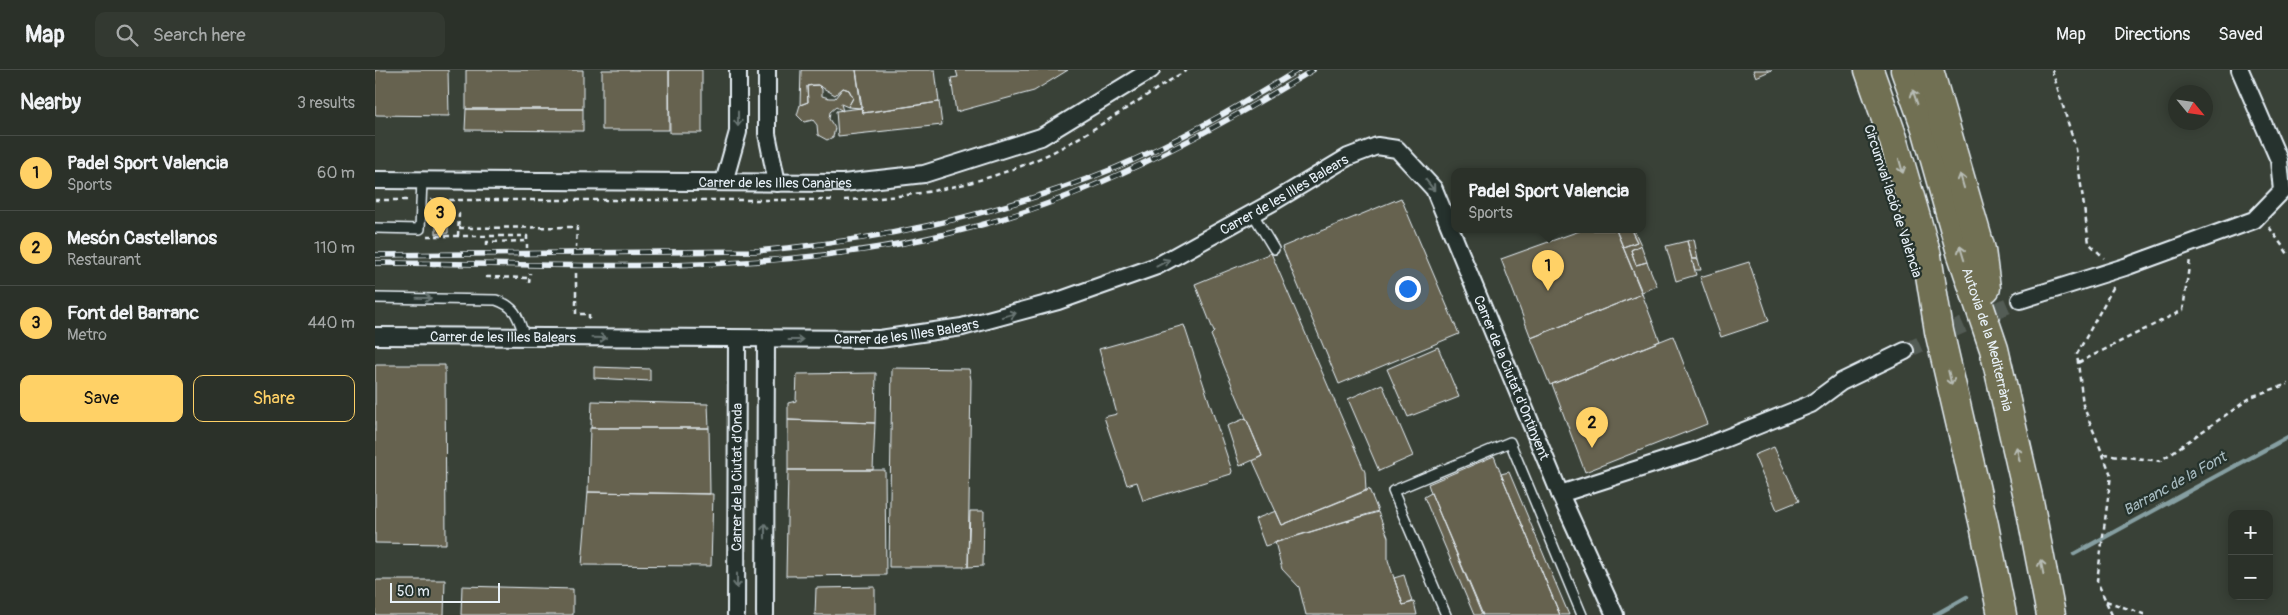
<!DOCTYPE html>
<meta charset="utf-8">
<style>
:root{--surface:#2b3129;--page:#333931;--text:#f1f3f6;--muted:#a6a9a8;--line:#474c46;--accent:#ffd166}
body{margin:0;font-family:Pangolin,sans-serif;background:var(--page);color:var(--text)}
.controls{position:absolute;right:15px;bottom:15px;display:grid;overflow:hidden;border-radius:10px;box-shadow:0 2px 12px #0003}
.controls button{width:45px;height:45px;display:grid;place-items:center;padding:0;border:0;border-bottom:1px solid var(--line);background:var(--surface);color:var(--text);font:25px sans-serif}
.compass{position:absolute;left:1793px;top:15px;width:45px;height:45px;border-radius:50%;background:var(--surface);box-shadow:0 2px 12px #0003;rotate:119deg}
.scale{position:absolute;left:15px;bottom:12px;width:110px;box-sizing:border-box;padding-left:5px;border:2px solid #e8f1f8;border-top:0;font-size:14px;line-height:18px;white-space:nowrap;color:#e8f1f8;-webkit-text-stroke:4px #26332d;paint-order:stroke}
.you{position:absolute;left:1032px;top:218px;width:18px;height:18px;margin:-12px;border:4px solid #fff;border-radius:50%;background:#1a73e8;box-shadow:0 0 0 8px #1a73e833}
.badge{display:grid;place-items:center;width:32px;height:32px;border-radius:50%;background:var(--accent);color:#111;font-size:16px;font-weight:700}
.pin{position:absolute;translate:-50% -41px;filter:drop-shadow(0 1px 2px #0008)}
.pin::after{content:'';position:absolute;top:26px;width:18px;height:15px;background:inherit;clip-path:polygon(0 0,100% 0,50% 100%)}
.popup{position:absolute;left:1076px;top:98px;width:195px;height:65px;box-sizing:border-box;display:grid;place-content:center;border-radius:10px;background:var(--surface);filter:drop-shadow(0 1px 4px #0005);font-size:16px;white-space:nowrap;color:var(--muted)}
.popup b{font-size:19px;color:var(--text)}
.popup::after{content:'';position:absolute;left:50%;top:100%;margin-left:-10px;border:10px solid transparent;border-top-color:var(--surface)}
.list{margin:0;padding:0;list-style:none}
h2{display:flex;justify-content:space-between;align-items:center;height:65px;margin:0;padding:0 20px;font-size:21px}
h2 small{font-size:16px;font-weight:400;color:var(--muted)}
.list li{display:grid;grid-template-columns:32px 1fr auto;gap:15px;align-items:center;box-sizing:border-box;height:75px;padding:0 20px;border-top:1px solid var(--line)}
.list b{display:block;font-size:19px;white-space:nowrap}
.list p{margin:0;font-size:16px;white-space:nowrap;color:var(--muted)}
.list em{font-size:16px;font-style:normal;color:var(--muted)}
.actions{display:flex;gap:10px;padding:15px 20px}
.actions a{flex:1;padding:11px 0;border:1px solid var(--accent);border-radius:10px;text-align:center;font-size:18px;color:var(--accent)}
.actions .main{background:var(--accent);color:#111}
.icon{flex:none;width:28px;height:28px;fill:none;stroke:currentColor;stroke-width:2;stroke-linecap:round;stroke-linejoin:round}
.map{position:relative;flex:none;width:1913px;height:545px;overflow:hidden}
header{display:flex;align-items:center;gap:30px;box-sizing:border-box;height:70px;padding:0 25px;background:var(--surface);border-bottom:1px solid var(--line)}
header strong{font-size:24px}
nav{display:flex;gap:28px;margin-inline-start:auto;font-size:18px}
.search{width:350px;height:45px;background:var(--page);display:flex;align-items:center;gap:12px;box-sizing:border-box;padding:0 18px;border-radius:10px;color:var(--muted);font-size:19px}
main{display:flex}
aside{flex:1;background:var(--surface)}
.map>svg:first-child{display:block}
</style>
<header>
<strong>Map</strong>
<div class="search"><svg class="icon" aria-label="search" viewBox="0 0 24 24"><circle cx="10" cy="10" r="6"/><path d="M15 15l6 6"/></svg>Search here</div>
<nav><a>Map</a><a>Directions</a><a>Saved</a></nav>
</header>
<main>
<aside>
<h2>Nearby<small>3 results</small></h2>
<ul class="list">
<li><span class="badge">1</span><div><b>Padel Sport Valencia</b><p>Sports</p></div><em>60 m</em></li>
<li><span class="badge">2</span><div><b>Mesón Castellanos</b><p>Restaurant</p></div><em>110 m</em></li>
<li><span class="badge">3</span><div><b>Font del Barranc</b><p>Metro</p></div><em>440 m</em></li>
</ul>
<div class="actions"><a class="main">Save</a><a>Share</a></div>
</aside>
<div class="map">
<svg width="1913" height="545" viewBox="0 0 1913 545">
<rect width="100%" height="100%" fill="#394137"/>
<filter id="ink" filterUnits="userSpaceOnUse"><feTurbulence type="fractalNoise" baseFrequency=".02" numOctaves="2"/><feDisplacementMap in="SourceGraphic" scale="10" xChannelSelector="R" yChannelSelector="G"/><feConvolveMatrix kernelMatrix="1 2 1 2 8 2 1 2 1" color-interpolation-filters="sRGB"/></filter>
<g filter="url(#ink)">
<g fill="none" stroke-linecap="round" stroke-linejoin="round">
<path stroke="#869fa2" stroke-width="4.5" d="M1699 484 1913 367
M1560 545 1592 527"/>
</g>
<path fill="#66624f" stroke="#e8f1f8" d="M0 0H73L74 46 0 45Z
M91 0H208V39H91Z
M227 0H294V60H227Z
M294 0H327V63H295Z
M426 0H481L486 38 473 37 478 28 474 20 468 18 460 25 443 15 432 16 433 32 425 35Z
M481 0H560L564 32 488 43Z
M581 0H693L659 21 581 42 576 8 583 7Z
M1378 0H1397L1381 7Z
M437 15H443L447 19V26L454 28H460L468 18 474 20 478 28 473 37 466 34 468 41 461 37 455 42 454 49 460 58 458 67 452 70 443 65 442 55 438 50 429 52 422 45 425 35 433 32 432 16Z
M564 32 567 55 463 66 461 41 487 38 488 43Z
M91 39H208V61L90 60Z
M1026 128 1084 264 964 314 907 177Z
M73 153V163L61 164V154Z
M1207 160H1241L1267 224 1156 268 1126 189Z
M1241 160H1256L1262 172 1248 177Z
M1256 160H1259L1266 175 1256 180 1261 195 1272 192 1282 216 1267 222 1248 177 1262 172Z
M1319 169 1323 189H1317L1312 171Z
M1312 171 1321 205 1301 211 1291 176Z
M1266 175 1272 192 1261 195 1256 180Z
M896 183 990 402 991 421 907 455 878 391 887 386 836 265 839 262 820 214Z
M1317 189H1323L1326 200H1320Z
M1374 192 1394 251 1346 267 1325 207Z
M1267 224 1285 271 1175 315 1156 268Z
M809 255 857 401 856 404 768 431 762 412 752 415 729 347 742 344 724 279Z
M1298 266 1332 354 1210 402 1177 314Z
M1063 277 1084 327 1033 347 1012 299Z
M0 295H70L71 474 0 473Z
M219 297 275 299V311L219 308Z
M517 298 594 299 596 310 593 497H514Z
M501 303 500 353 413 350V333L421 331 422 304Z
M1007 314 1038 386 1004 401 973 329Z
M217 331 333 334 334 358H216Z
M871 348 887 386 865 396 852 356Z
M413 350 500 353 498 400H413Z
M215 358H334L335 424 213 422Z
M1399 377 1424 431 1402 440 1379 385Z
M1119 386 1126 404 1185 545H1107L1056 423 1053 414Z
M413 400H510L511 505 411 506Z
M1134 402 1194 545H1185L1126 404Z
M994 419 1003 441 890 476 880 449 901 441 907 455Z
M213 422 338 424 336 496 207 495Z
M1056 423 1108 545H1099L1049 427Z
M595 441H609L608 496 593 497Z
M1003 442 1013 467V490L1028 535 1039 532 1042 545H931L924 517 907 499 900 472Z
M1029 505 1037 532 1028 535 1019 508Z
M0 510H70L69 545H0Z
M87 516 198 519V545H86Z
M500 517V545H440L441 518Z"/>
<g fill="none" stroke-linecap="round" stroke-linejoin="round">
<path stroke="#535b54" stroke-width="16" stroke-dasharray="16 8" stroke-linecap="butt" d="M1530 281 1645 230"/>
<defs>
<path id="lane" d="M878 144 899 179
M0 158 45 159 47 110
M0 228 121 230C142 237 143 248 150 268
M1071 545 1018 421 1135 372 1207 545"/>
<g id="street">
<path d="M392 0V64L402 113"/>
<path id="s1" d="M0 110 468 113 549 104 666 67 776 0"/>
<path d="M349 112 363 62V0"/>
<path d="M1645 230 1750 197 1879 150 1907 121 1904 90 1865 0"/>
<path id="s2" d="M0 266 505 269 587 257 683 231 782 196 898 132 973 87 1002 76 1022 79 1059 119 1185 424 1240 545"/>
<path d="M1185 424 1319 381 1436 334 1466 312 1530 281"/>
<path id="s3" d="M361 545 362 270"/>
<path d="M390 545 391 270"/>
</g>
<g id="highway">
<path d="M1494 0 1518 68 1552 186 1564 261 1609 455 1627 545"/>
<path id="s4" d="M1530 0 1551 58 1586 182 1619 279 1654 431 1676 545"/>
<path d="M1554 0 1606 180 1611 218"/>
</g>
</defs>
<use href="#lane" stroke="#e8f1f8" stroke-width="12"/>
<use href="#street" stroke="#e8f1f8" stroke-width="20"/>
<use href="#highway" stroke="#e8f1f8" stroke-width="31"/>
<path stroke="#e8f1f8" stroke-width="2.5" stroke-dasharray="5 4" stroke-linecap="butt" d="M1677 0 1701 79 1714 173 1729 188
M0 130H36
M56 130H458
M67 130V144
M469 130C542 128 617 113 682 80 727 56 769 26 812 0
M56 144H84L83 166
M1894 157 1913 184
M84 158 202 157 201 177
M52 166H152V178
M112 175V172L152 171
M201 203V244H214V253
M112 206V207L155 208
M154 213 155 203
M1703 293 1808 240 1815 189
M1728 384 1785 391 1878 326 1913 314
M1731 531 1771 545
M1737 545 1722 511 1736 405 1708 335 1702 284 1739 216"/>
<use href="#lane" stroke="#26332d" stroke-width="9"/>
<use href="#street" stroke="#26332d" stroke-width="16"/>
<use href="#highway" stroke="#716f52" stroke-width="28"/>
<defs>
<path id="rail" d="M0 185 380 181C504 171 624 145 740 98 804 71 864 36 923 0
M0 193C206 193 419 211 620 151 734 117 837 61 938 0"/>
</defs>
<use href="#rail" stroke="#e8f1f8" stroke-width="5.5"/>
<use href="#rail" stroke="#26332d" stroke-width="4" stroke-dasharray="11" stroke-linecap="butt"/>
</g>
<defs><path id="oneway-shaft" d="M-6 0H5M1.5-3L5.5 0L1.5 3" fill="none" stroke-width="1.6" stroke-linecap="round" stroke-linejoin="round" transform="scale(1.25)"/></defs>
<g stroke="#b8bdb6">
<use href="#oneway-shaft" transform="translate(1540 27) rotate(-109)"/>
<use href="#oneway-shaft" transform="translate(1526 96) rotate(74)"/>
<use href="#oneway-shaft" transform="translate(1587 111) rotate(-106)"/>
<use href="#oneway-shaft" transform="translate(1587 183) rotate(-107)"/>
<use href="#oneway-shaft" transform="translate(1575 308) rotate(77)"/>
<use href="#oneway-shaft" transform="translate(1643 384) rotate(-103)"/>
<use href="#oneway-shaft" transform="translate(1667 497) rotate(-101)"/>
</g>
<g stroke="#6a7674">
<use href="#oneway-shaft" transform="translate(363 49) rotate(90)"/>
<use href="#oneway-shaft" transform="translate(1055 115) rotate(51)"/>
<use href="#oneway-shaft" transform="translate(788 193) rotate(-28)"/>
<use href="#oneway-shaft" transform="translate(49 228) rotate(1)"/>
<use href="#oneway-shaft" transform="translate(634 245) rotate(-15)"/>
<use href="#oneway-shaft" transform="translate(224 268) rotate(1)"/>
<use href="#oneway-shaft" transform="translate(421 270)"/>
<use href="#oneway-shaft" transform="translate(390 461) rotate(-90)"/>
<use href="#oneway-shaft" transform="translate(362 511) rotate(90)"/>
</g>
</g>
<g text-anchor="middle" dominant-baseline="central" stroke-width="4.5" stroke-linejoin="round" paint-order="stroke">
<g font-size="14" fill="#e8f1f8" stroke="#26332d">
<text stroke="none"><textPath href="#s1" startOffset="400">Carrer de les Illes Canàries</textPath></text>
<text stroke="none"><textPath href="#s2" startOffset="938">Carrer de les Illes Balears</textPath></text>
<text transform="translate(1518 131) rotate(72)">Circumval·lació de València</text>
<text stroke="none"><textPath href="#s2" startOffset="532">Carrer de les Illes Balears</textPath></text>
<text stroke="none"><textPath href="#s2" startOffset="128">Carrer de les Illes Balears</textPath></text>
<text stroke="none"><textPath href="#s4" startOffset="282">Autovia de la Mediterrània</textPath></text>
<text stroke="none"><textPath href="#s2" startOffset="1322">Carrer de la Ciutat d'Ontinyent</textPath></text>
<text stroke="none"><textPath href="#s3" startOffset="138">Carrer de la Ciutat d’Onda</textPath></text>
</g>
<g font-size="15" font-style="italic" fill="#a6babf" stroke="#26332d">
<text transform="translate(1800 414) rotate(-29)">Barranc de la Font</text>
</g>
</g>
</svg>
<div class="controls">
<button>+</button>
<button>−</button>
</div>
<svg class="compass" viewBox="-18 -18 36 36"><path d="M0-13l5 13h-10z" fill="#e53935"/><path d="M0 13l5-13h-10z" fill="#a6a9a8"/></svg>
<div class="scale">50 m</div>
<div class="you"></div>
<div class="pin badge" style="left:1173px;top:221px">1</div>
<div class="popup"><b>Padel Sport Valencia</b>Sports</div>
<div class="pin badge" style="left:1217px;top:378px">2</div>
<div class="pin badge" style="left:65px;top:168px">3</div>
</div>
</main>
